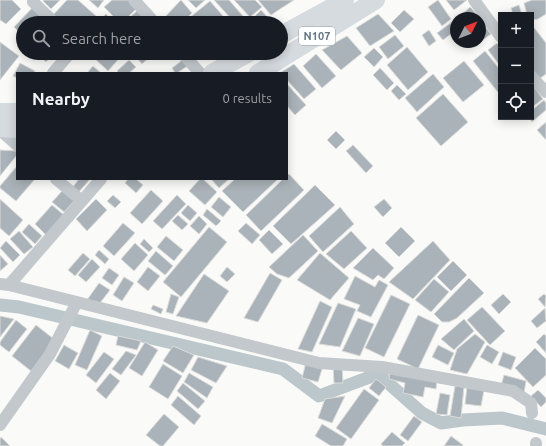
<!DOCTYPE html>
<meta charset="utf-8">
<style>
:root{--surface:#171b24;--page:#242831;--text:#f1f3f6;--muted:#9ea1a6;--line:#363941}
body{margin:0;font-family:Ubuntu,sans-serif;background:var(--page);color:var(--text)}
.controls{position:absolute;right:12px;top:12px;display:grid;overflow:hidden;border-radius:0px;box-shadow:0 2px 10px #0003}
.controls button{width:36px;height:36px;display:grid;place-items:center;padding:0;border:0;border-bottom:1px solid var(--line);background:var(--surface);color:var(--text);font:20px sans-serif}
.compass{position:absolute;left:450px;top:12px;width:36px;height:36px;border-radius:50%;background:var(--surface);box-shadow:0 2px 10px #0003;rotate:48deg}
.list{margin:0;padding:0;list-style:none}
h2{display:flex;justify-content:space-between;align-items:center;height:52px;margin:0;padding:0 16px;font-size:17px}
h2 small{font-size:13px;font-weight:400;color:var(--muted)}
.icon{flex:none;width:22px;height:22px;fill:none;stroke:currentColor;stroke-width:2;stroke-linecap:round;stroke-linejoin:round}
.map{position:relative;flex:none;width:546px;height:446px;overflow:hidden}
.search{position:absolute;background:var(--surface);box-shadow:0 2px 10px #0003;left:16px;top:16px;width:272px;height:44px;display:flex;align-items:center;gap:10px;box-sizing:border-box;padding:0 14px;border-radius:22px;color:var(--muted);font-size:15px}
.panel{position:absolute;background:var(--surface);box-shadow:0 2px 10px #0003;left:16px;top:72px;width:272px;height:108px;border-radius:0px}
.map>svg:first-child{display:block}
</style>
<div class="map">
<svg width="546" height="446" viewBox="0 0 546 446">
<rect width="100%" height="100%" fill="#fafaf8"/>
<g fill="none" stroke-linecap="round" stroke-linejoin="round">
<path stroke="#bbc7cb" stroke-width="13" d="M0 305 19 307 283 369 319 396 378 374 422 413 441 423 463 420 502 418 546 429"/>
</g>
<path fill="#aab3b9" stroke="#dcdcda" d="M0 0H12L21 9 6 24 0 20Z
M44 0H60L51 9 43 1Z
M67 0H78L96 16 89 23H62L53 15Z
M89 0H104L98 8Z
M112 0H131L138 7 122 23H120L104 7Z
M181 0 192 13 182 23H169L164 18Z
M188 0H205L196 8Z
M214 0H229L249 23H235Z
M234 0H255L262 7 250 17Z
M258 0H294L271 15Z
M438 0 451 19 442 26 428 7Z
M446 0H467L454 10Z
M532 0H546V14L538 19 531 20V15H527L524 3Z
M210 1 229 23H192L188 19Z
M519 5 522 15H513L511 8Z
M34 6 49 23H23V36L14 27Z
M470 7 478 16 475 18H458Z
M139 9 148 18 142 23H130L127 20Z
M261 10 269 19 265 23H259L254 17Z
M404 10 414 19 400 32 391 23Z
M106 14 115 23H96Z
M378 14 394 31 370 46 356 28Z
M456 19V30L443 40 437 33Z
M480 20 491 34 480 42Z
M532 25 546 43V74L539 79 531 68Z
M429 30 436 41 429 46 422 35Z
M395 35 404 46 388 59 379 47Z
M347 36 362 53 341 70 322 50Z
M0 42 19 56 0 80Z
M497 43 501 48V67L488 50Z
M407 47 428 72 408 90 387 65Z
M374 48 383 57 374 67 364 57Z
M485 51 501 71V96L473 61Z
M36 53H54L46 62Z
M99 53H124L108 71 94 58Z
M143 53H152L153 54 142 64 137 58Z
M316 54 336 76 322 88 303 66Z
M184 59 189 65 177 73H175L172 68Z
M129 60 136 67 129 73H119L117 71Z
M464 61 484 85 463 102 443 78Z
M20 63 35 71 34 73H17V78L13 76Z
M294 64 316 89 304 99 287 80V73H280Z
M93 66 101 73H87Z
M380 68 394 83 387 90 373 75Z
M433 74 444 87 417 112 405 98Z
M287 84 306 105 295 115 287 106Z
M397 85 406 94 399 100 391 91Z
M533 86 543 99 531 108V87Z
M443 94 468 122 441 146 416 118Z
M544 100 546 103V110L532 122 528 117H531V111Z
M546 122V140L537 130Z
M336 131 345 140 336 149 327 140Z
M353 145 373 166 366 173 346 151Z
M0 150 17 151V155L0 176Z
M17 166V179H35L16 201 0 188V186Z
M289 174 304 190 261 231 246 215 283 179H287V175Z
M79 179H90L78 193 72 188Z
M128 179H136L143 185 136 193 125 183Z
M200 179H203L217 192 205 205 189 191Z
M211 179H229L219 188Z
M235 179H278L243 212 222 191Z
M315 185 335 205 291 244 273 226Z
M63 190 75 200 64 212 52 202Z
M151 190 163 201 142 224 130 213Z
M113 195 121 202 115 208 107 201Z
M177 195 186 204 162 229 153 221Z
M219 197 231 207 223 217 211 207Z
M0 199 23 220 9 236 0 228Z
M96 199 107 210 87 231 76 219Z
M384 199 392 208 383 217 374 207Z
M52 205 64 215 46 235 35 224Z
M188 205 197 213 190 221 181 213Z
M340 207 354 224 323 252 309 236Z
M207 209 221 221 216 226 203 215Z
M178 215 188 224 182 230 172 221Z
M199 216 207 224 199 234 190 226Z
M123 223 135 233 114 256 103 246Z
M246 223 260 235 252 244 238 231Z
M29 224 42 236 35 244 22 232Z
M209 227 227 242 181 297 163 282Z
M401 227 415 241 399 257 385 243Z
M269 230 283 244 272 254 259 240Z
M19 231 33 247 24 254 10 239Z
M351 231 367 248 344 269 326 254Z
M303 235 318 251 289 278 277 274 269 267Z
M166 236 183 250 174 261 157 247Z
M144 239 153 248 149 252 140 244Z
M6 241 20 255 13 262 0 248Z
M433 241 450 260 413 299 389 282Z
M135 243 148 255 134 271 121 259Z
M373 248 394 268 384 279 378 275 373 280 353 268Z
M99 250 109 259 105 264 95 255Z
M156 251 173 266 165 275 148 261Z
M83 253 90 259 75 276 68 270Z
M320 253 349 278 330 300 297 280Z
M0 255 8 264 0 271Z
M92 259 100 267 86 282 78 275Z
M453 261 467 275 451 291 437 277Z
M148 267 160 276 148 291 137 282Z
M227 267 235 274 227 282 220 276Z
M109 268 119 275 112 285 102 278Z
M270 273 282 280 258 322 244 318Z
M204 274 229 291 207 323 176 316Z
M355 276 375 287 379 280 388 285 371 317 357 311 360 305 344 299Z
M124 277 134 283 122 301 113 295Z
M469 278 484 293 457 318 449 322H442L434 314Z
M434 279 449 292 431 312 415 300Z
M99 283 110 290 100 303 87 300Z
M171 294 179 297 173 314 166 312Z
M503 294 511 302 499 314 491 305Z
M544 294 546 296 545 307 538 299Z
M391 295 410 304 384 357 365 348Z
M320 301 332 307 312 352 298 349Z
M338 303 356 309 340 347 319 344Z
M153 305 163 309 161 314 151 309Z
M482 307 505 331 490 345 467 320Z
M545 308 546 321 537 328 531 321Z
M418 315 439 325 418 369 397 359Z
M0 316 14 319 0 337Z
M358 318 374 324 360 356 342 351Z
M464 319 474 331 454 350 441 339Z
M16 320 27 329 9 352 0 345V342Z
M36 325 55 340 31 371 12 356Z
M90 330 102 336 87 370 75 365Z
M475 334 485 342 467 374 450 370 457 349Z
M544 334 546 336V353L536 342Z
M118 336 141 341 137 350 116 345Z
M145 342 158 350 142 376 129 368Z
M64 345 78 353 69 369 55 361Z
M438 345 454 353 448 365 432 357Z
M487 345 499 352 492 364 480 357Z
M173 346 194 355 183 373 163 361Z
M535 348 546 359V375L533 387 515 368Z
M126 351 136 355 121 375 112 369Z
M104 352 114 359 96 383 86 375Z
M503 352 516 357 511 370 498 365Z
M198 357 227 366 216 383 191 370Z
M306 362 323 366 318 382 302 378Z
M163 364 182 376 168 399 149 387Z
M333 365H342L343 383H334Z
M390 372 437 381 436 389 425 387 423 397 403 393 405 383 389 379Z
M110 373 120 381 106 399 96 390Z
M189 373 213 387 207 398 184 382Z
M504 375 526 381 524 393 501 386Z
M376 379 386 387 379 396 369 388Z
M183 383 205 401 198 409 177 391Z
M455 386 464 387 461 418 450 416Z
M467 387 484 390 481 406 465 404Z
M364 389 379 400 351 439 336 428Z
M538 390 546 398V402L541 407 531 396Z
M440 393 450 395 447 415 436 414Z
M178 396 201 416 194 425 171 405Z
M345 396 332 423 318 418 325 399Z
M164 414 179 427 163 446H160L146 435Z
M414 416 422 422 408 441 400 435Z
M322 424 347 439 343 446H331L315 436Z
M392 432 405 443 402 446H383L381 444Z
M451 436 463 445V446H444Z
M1 437 10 446H0V439Z"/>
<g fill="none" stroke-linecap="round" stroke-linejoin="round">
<path stroke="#c3c8cc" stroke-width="12" d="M34 0 33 2 55 23
M134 0 155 23
M474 0 501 37
M182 53 200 73
M53 73 70 53
M531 76 546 92
M0 130 17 145
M56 179 82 201
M0 284 9 285 319 363 382 367 513 391 531 403 532 413
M9 285 101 179
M0 425 50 354 77 302
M536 443V446"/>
<path stroke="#d6dbdf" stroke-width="18" d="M281 35 345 0
M212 73 249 53
M258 73 376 0
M0 112H17
M0 128 17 129"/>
</g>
<g text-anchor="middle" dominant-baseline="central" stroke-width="4" stroke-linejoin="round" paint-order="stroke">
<rect fill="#fff" stroke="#939fa8" stroke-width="1" x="299" y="27" width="36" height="18" rx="3"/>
<g font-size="11" font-weight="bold" fill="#657683">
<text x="317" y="36">N107</text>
</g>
</g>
</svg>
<div class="controls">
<button>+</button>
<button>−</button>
<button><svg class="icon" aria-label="locate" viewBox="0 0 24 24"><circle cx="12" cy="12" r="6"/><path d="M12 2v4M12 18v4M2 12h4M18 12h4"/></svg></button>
</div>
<svg class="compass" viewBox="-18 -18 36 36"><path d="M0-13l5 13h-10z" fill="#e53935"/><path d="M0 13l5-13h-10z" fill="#9ea1a6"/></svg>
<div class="search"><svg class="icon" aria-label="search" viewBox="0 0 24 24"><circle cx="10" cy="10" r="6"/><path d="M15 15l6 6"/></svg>Search here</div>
<section class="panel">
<h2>Nearby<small>0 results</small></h2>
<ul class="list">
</ul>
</section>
</div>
